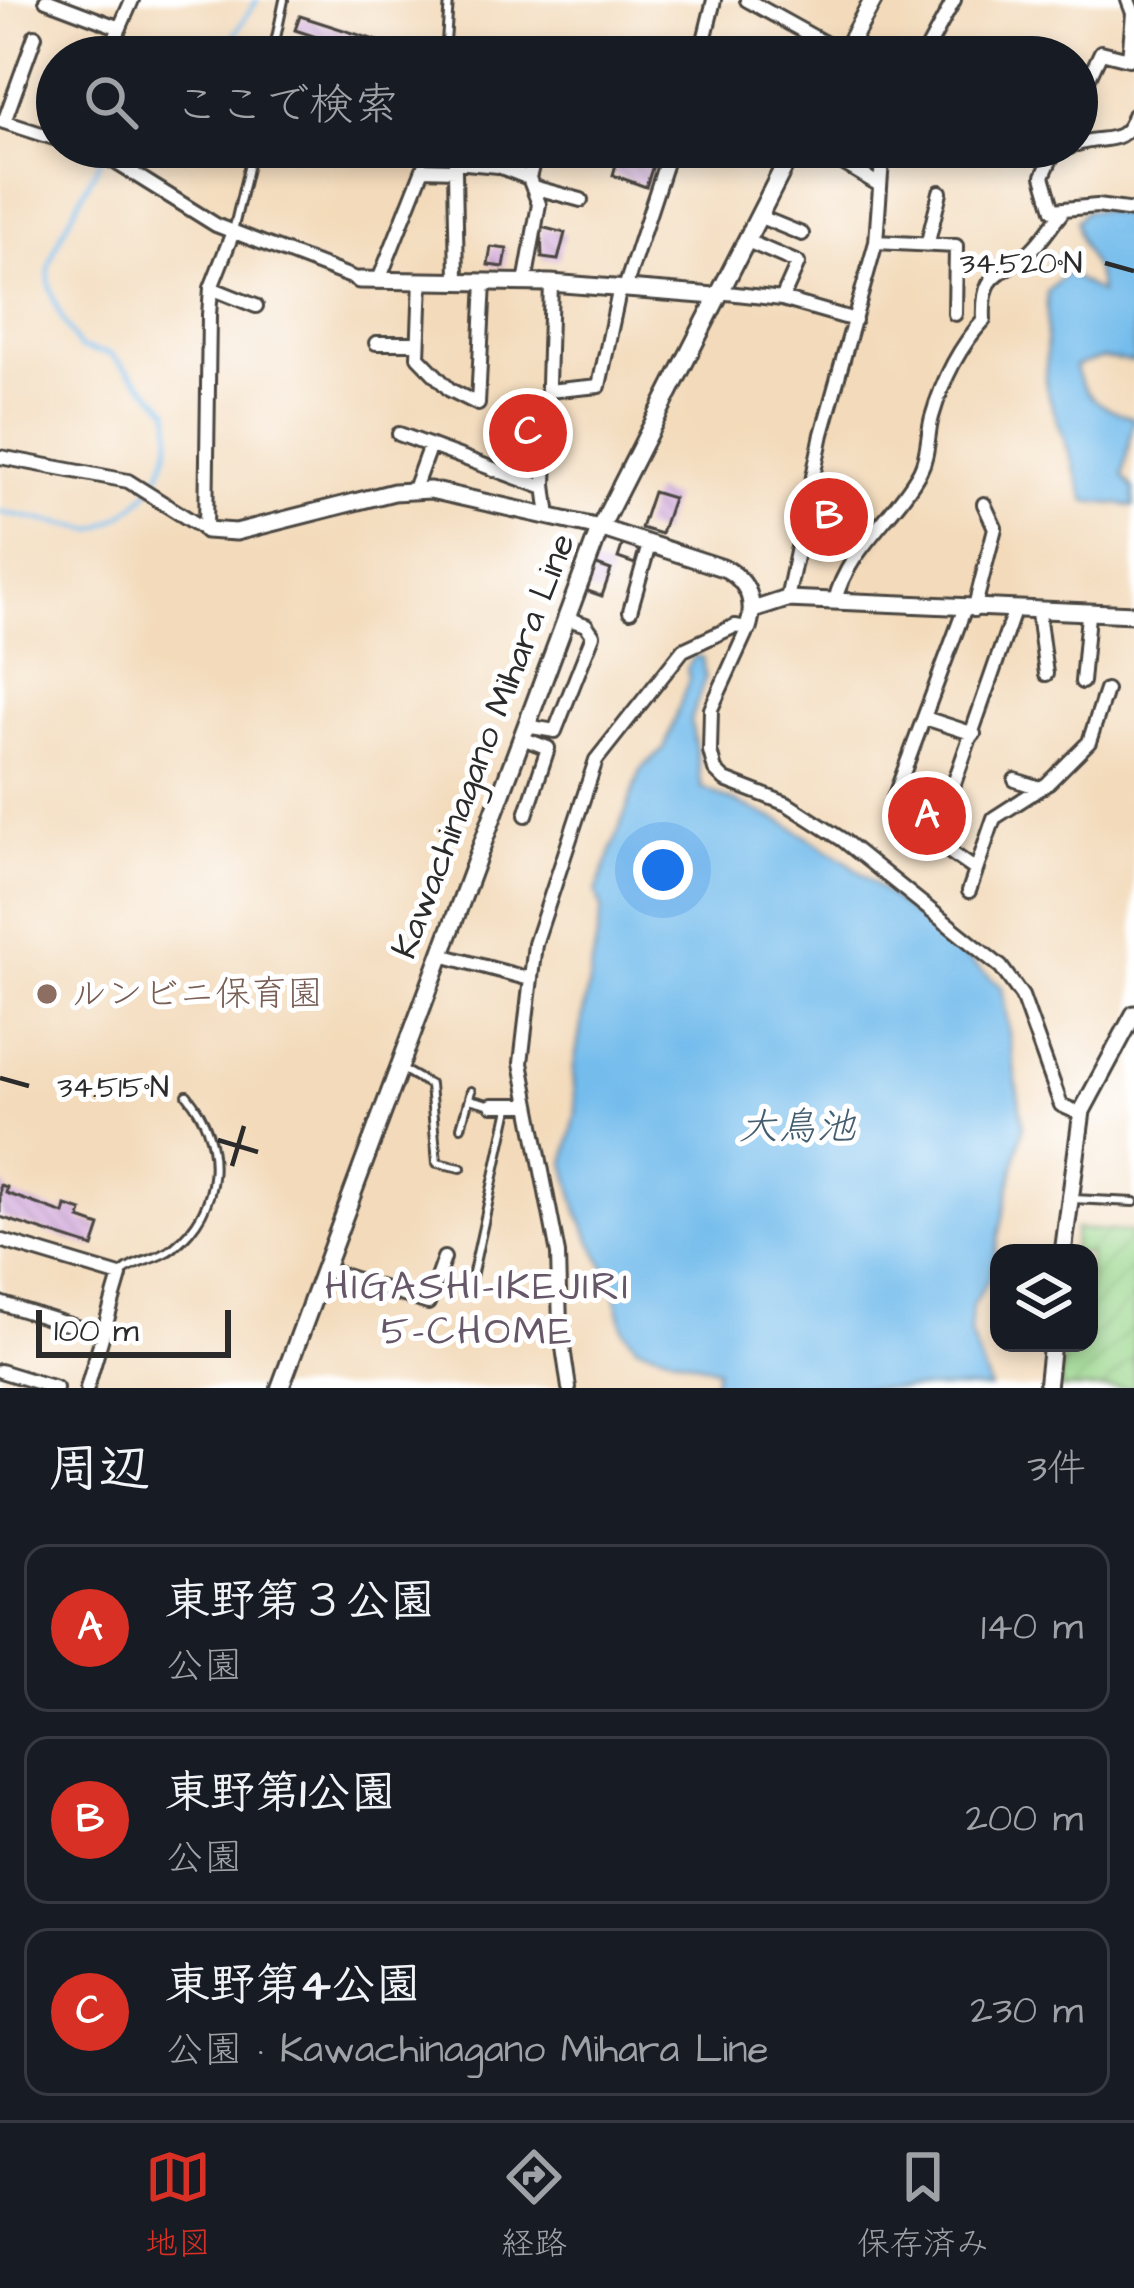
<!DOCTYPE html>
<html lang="ja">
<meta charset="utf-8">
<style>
:root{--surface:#171b24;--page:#242831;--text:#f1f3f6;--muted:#9ea1a6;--line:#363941;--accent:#d93025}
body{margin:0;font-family:"Architects Daughter","Klee One",sans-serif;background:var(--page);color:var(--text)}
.controls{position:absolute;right:36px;bottom:36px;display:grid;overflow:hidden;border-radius:24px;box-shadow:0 6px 18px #0003}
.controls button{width:108px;height:108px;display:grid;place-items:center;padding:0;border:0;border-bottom:3px solid var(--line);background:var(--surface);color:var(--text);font:60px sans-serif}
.scale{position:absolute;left:36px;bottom:30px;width:195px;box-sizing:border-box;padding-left:12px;border:6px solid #2b2b2b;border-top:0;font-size:33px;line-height:42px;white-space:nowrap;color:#2b2b2b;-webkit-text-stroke:9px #fff;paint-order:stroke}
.you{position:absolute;left:663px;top:870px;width:42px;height:42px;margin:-30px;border:9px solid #fff;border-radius:50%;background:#1a73e8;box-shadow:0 0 0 18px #1a73e833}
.badge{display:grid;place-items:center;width:78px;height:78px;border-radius:50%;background:var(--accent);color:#fff;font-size:39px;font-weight:700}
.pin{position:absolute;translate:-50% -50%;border:6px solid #fff;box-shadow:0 3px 12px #0006}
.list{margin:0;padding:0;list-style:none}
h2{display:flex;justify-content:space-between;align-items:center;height:156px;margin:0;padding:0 48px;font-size:51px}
h2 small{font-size:39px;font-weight:400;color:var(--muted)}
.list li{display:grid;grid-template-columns:78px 1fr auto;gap:36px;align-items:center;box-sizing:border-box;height:168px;margin:0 24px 24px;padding:0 24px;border:3px solid var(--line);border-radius:24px}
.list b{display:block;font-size:45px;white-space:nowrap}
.list p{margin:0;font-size:39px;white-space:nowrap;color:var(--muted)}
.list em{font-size:39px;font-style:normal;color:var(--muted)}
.icon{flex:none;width:66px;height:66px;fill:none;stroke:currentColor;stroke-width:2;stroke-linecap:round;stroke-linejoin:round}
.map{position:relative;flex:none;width:1134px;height:1388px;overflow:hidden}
.search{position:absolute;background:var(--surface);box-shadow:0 6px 18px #0003;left:36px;right:36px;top:36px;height:132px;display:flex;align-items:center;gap:30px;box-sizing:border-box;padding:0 42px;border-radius:66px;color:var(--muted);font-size:45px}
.sheet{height:732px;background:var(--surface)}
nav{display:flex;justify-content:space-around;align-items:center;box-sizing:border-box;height:168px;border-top:3px solid var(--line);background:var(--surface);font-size:33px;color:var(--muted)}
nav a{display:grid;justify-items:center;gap:6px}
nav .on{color:var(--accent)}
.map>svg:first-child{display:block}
</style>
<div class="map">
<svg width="1134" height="1388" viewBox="0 0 1134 1388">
<defs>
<pattern id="park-tufts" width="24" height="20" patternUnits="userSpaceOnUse" patternTransform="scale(3)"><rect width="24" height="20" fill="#99d58a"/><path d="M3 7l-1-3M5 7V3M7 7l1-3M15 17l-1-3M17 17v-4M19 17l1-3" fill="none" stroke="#84b777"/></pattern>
<pattern id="garden-furrows" width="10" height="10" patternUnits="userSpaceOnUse" patternTransform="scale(3)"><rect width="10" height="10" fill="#99d58a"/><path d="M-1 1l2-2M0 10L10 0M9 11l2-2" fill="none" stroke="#84b777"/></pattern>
<pattern id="building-back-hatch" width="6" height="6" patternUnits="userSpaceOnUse" patternTransform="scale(3)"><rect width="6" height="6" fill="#d3aadb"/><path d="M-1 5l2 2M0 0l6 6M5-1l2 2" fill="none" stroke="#b592bc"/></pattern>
</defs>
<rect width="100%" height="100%" fill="#fff"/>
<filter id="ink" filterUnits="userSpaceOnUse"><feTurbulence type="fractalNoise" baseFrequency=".00833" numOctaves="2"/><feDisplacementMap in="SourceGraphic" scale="24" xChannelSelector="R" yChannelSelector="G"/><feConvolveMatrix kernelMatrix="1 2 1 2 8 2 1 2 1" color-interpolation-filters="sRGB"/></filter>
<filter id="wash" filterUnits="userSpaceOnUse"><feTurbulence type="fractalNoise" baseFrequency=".004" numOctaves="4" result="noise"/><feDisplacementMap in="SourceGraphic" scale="48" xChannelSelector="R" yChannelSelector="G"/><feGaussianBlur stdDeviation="2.7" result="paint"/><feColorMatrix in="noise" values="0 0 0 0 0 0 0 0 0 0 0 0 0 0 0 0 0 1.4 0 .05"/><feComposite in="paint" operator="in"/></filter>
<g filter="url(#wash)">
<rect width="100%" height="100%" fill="#f3daba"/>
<path fill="url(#park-tufts)" stroke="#62805a" stroke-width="3" d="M821 463 866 486 824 557 804 547Z"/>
<path fill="url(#garden-furrows)" stroke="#62805a" stroke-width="3" d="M1075 1229 1130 1232 1134 1240V1388H1060L1064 1343H1089V1253H1073Z"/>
<path fill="#73bcec" stroke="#4f748c" stroke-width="3" d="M1101 210 1134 217V362L1102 358 1075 366C1081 398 1106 409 1134 418L1123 476 1134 489V506L1086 501 1046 388 1047 292 1067 273 1100 293C1099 266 1077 247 1077 220L1086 211Z
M695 656 702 657 705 678 691 720 702 788 785 823 850 864 1002 987 1023 1126 990 1277 972 1307 970 1334 990 1388H712L717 1369 637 1346 624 1330 612 1282 579 1215 565 1163 576 1112 573 1071 602 909 596 892 642 768 664 749 689 679 687 668Z"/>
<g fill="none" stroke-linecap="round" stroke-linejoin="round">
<path stroke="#73bcec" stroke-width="4.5" d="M220 57 257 0
M0 512 94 530C145 509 178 466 169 409L110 354 80 348C67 328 46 294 49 269 51 247 91 181 102 156L113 147"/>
</g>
<g id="blocks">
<path fill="url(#building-back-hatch)" d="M300 16 425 56V57H378L295 30Z
M620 150 656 156 646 187 613 175Z
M541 227 565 233 558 260 542 258Z
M491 247 507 249 504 267 488 265Z
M653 492 673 498 661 534 641 528Z
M624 540 640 545 635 564 618 558Z
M594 564 611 570 602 596 585 590Z
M0 1185 7 1187 6 1193 64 1214 66 1206 82 1211 80 1219 100 1226 93 1247 0 1217Z"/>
</g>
</g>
<g filter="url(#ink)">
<use href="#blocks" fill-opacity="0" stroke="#494540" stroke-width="3"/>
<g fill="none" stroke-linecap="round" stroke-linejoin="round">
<defs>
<path id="service" d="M272 57 284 0
M445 57 449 0
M233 231 253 147
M402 1069 430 1085 437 1163 461 1168
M469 1099 492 1105
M461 1127 471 1091
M1073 1199 1134 1202
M122 1273C136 1260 157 1261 173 1248 223 1207 226 1143 187 1095
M468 1295 509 1108"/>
<path id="minor" d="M46 0 120 28
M747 0 850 57
M107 57 132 0
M700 57 714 0
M923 57 954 0
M1077 103 1101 52 1129 59 1133 13 1128 0
M1 121 57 139
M4 122 35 36
M1077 144C1102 135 1125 147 1134 115
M80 147 115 162 216 225 359 280
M816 147 878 184
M1070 147 1054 152 1043 176 1053 210 1097 206 1134 211
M455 162 498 166 529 178 539 204 525 283
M529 178 537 147
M533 187 581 200
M758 216 802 234
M745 240 798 263 782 299
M876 242 956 246 955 314
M928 242 940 192
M379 280 423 169 455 170 457 280
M421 280 418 357 450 390 478 404 484 281
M211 288 256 306
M625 288 671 147
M718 292 782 299 855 320
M376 343H418
M548 391 599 386 620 287
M399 434 545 488
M0 457 128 481 206 530 209 315 211 288 233 232
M414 489 430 445
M549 517 545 485 551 283
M787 599 822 434 876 242 883 147
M835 601C847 550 895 517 920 471 929 454 927 435 932 417 942 382 959 347 984 320 982 272 996 278 1027 254 1042 242 1052 223 1065 209
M964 610 891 806 934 841 1014 611
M974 610 995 528 984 504
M630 611 649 545
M1038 613 1046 674
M1082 682 1088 615
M925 718 974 734
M526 726 555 731 593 635 586 625 566 618
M522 738 548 748 526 815
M1015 780 1040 788
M934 841 976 870
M969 891 994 818 1047 784 1089 742 1106 690
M441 955 530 979
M492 1105H527
M0 1240 120 1276 87 1388
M324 1269 428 1303 444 1258
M0 1303 102 1335
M0 1371 56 1388
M569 1388 560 1327 558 1254 521 1063 535 944 596 760 683 650 735 626 748 628 711 709 710 751 715 770 725 780 787 804 843 840 1001 967 1022 996 1061 1105 1081 1114"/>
<path id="tertiary" d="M359 280 551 283 715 296
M206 530 236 532 394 492 430 490 600 528 726 569C749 582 756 603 748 628
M753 610 787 599 1134 614
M1063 1253 1082 1111 1134 1014
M1047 1388 1052 1343"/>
<path id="secondary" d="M842 57 873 0
M280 1388 600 528 794 147"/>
</defs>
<use href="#service" stroke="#494540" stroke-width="12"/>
<use href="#minor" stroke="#494540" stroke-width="18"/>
<use href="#tertiary" stroke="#494540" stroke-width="21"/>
<use href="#secondary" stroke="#494540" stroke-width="22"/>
<use href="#service" stroke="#fff" stroke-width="6"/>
<use href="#minor" stroke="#fff" stroke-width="12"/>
<use href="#tertiary" stroke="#fff" stroke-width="15"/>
<use href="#secondary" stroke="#fff" stroke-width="16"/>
</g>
</g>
<path fill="none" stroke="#2b2b2b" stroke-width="4.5" d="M1105 263 1134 271M0 1078 29 1086M218 1140 258 1152M232 1166 244 1126"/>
<circle fill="#8d6e63" stroke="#fff" stroke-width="4.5" cx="47" cy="994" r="12"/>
<g text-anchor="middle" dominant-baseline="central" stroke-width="10" stroke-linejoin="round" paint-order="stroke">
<g font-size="36" fill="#2b2b2b" stroke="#fff">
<text transform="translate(484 746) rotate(-69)">Kawachinagano Mihara Line</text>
</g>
<g font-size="36" fill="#785e54" stroke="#fff" text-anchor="start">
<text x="71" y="994">ルンビニ保育園</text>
</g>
<g font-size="39" font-style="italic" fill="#445e6f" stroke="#fff">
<text x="797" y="1128">大鳥池</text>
</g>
<g font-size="39" letter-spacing="3" fill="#665769" stroke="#fff">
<text x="478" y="1288">HIGASHI-IKEJIRI<tspan x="478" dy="45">5-CHOME</tspan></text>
</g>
</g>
<g font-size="30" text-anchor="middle" fill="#2b2b2b" stroke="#fff" stroke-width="10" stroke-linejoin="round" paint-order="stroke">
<text x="1021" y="273">34.520°N</text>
<text x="113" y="1097">34.515°N</text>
</g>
</svg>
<div class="controls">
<button><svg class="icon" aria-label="layers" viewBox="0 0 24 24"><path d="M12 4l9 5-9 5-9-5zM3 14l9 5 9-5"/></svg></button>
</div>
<div class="scale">100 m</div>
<div class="you"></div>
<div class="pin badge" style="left:927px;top:816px">A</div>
<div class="pin badge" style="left:829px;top:517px">B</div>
<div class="pin badge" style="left:528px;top:433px">C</div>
<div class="search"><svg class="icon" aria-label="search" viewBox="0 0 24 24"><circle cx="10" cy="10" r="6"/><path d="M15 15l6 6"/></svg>ここで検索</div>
</div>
<section class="sheet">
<h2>周辺<small>3件</small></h2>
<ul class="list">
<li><span class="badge">A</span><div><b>東野第３公園</b><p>公園</p></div><em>140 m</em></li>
<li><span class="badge">B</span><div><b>東野第1公園</b><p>公園</p></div><em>200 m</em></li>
<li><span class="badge">C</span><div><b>東野第4公園</b><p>公園 · Kawachinagano Mihara Line</p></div><em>230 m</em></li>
</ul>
</section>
<nav>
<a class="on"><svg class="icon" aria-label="map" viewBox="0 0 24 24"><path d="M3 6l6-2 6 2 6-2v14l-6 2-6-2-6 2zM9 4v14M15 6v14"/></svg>地図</a>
<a><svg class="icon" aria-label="directions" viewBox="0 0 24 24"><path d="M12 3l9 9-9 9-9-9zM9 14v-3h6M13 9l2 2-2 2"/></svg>経路</a>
<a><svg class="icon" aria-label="saved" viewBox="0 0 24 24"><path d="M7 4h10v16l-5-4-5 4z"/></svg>保存済み</a>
</nav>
